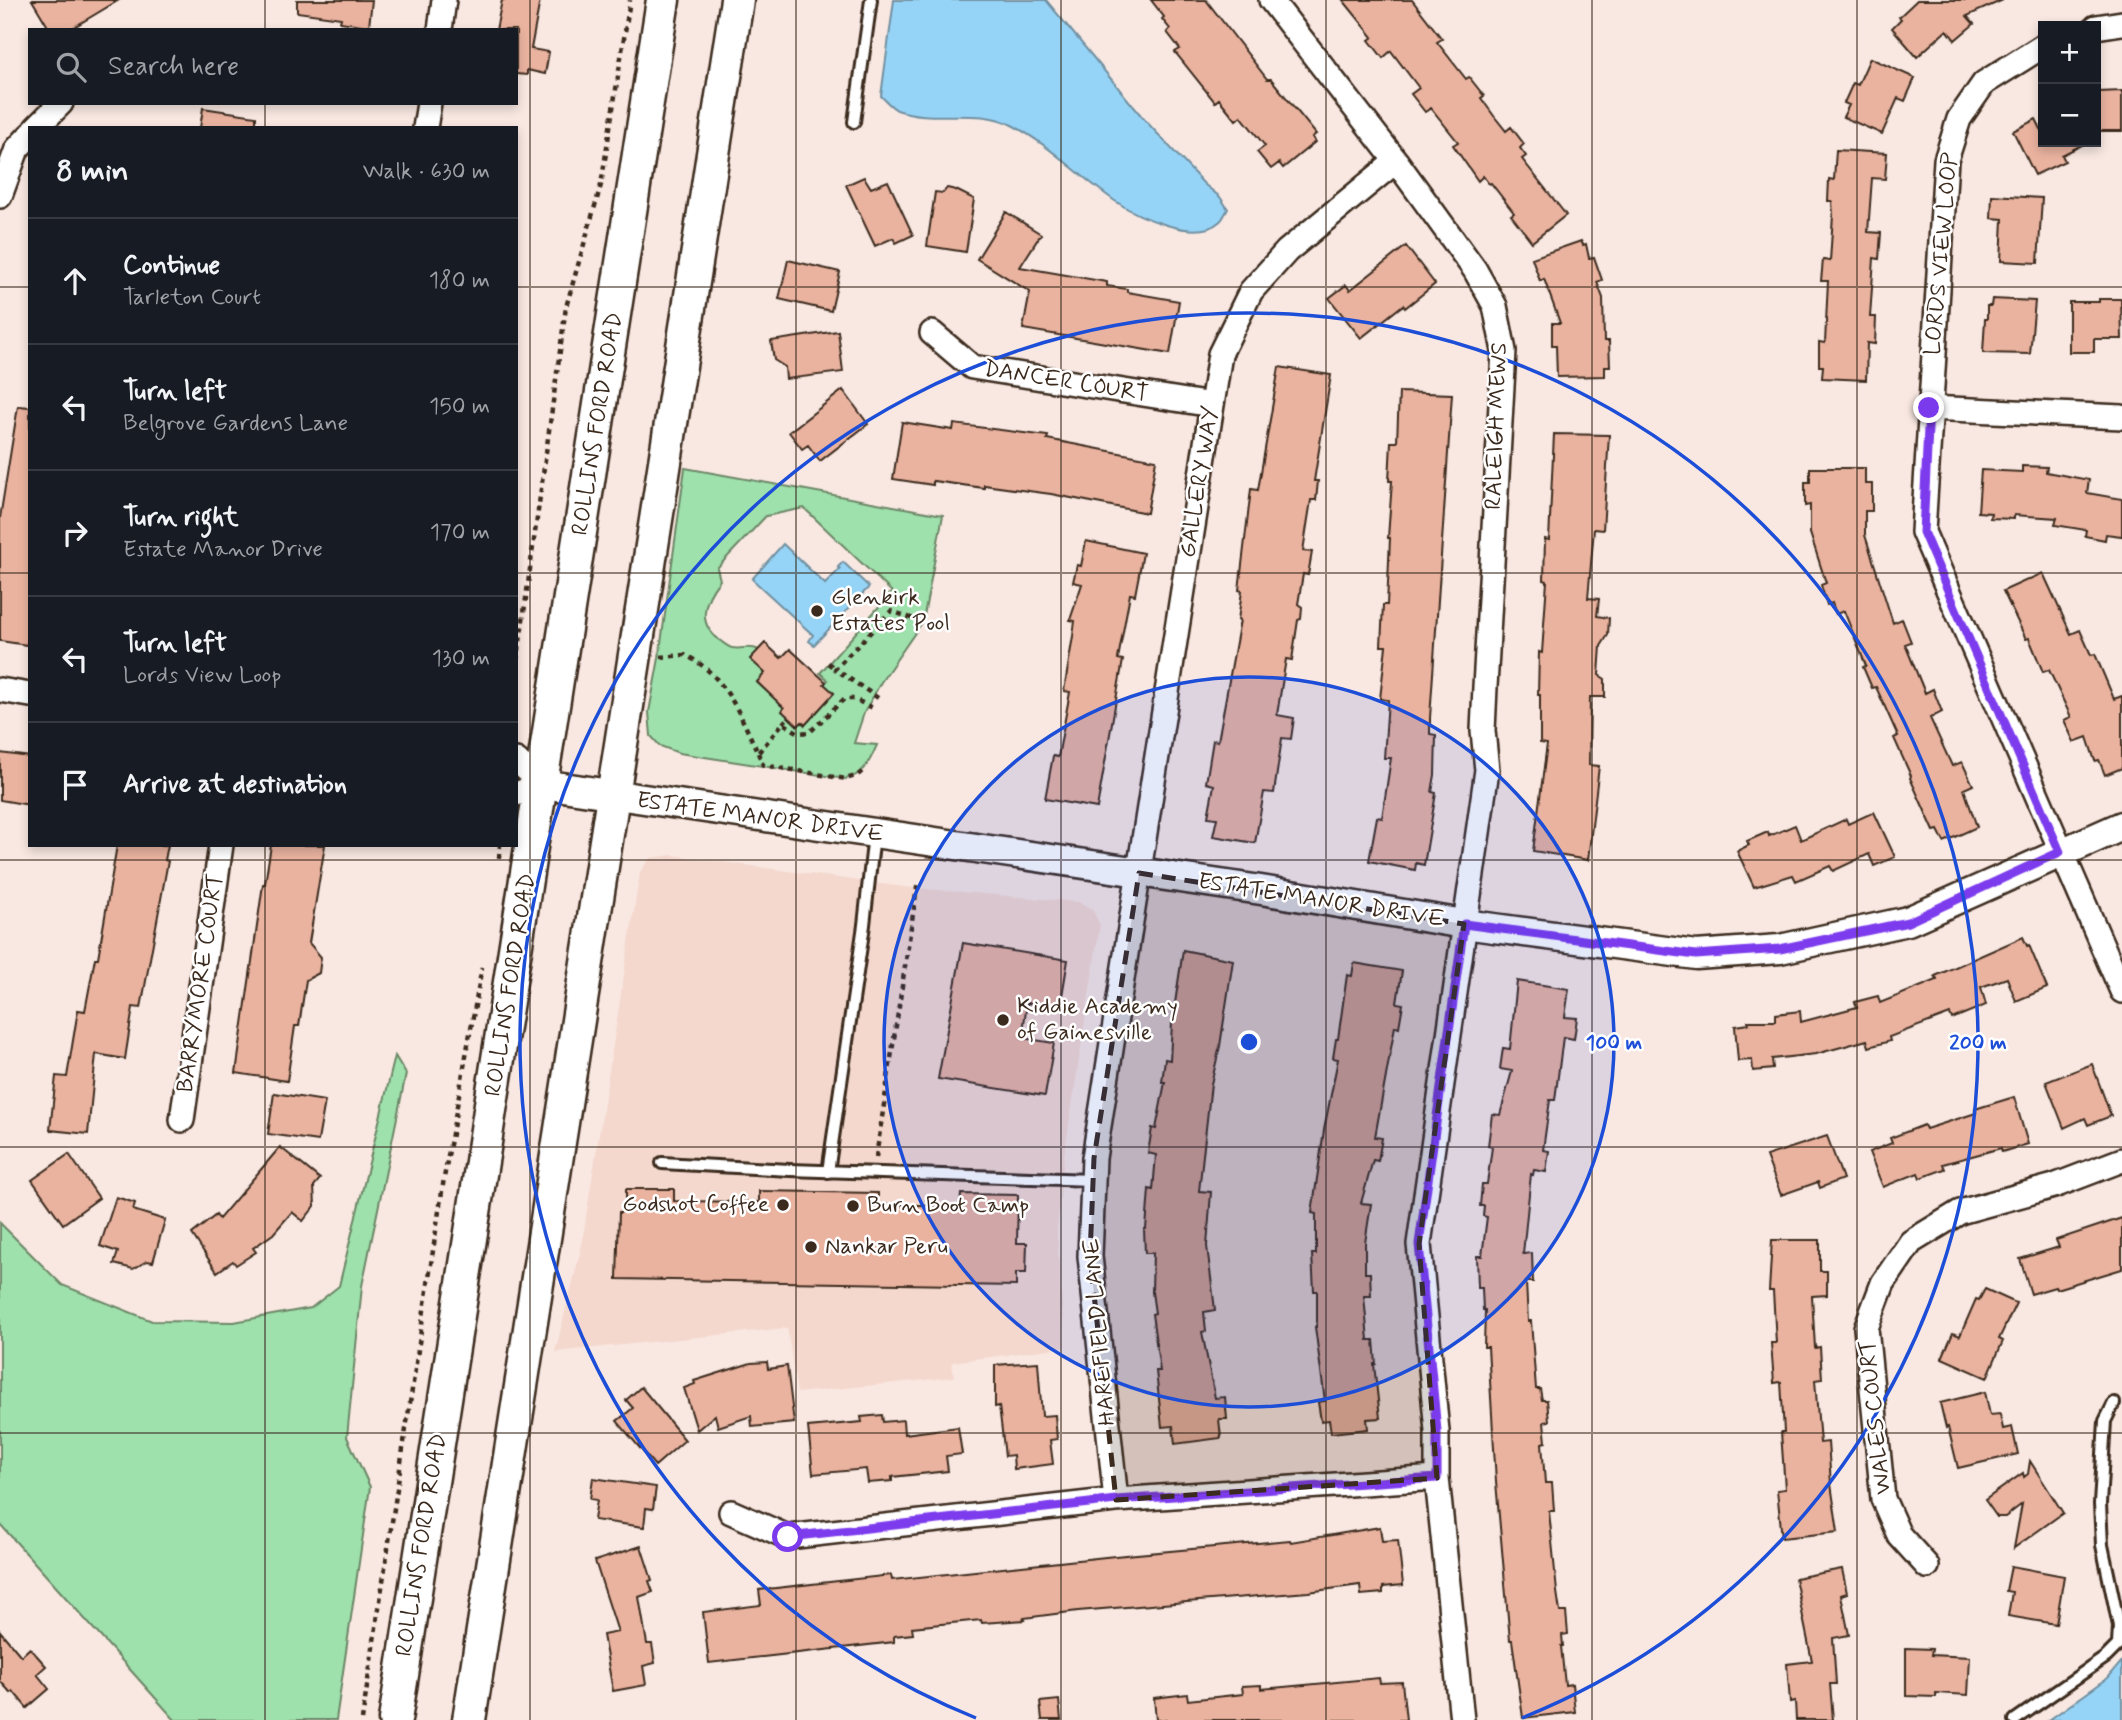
<!DOCTYPE html>
<meta charset="utf-8">
<style>
:root{--surface:#171b24;--page:#242831;--text:#f1f3f6;--muted:#9ea1a6;--line:#363941}
body{margin:0;font-family:Mynerve,sans-serif;background:var(--page);color:var(--text)}
.controls{position:absolute;right:21px;top:21px;display:grid;overflow:hidden;border-radius:0px;box-shadow:0 4px 10px #0003}
.controls button{width:63px;height:63px;display:grid;place-items:center;padding:0;border:0;border-bottom:2px solid var(--line);background:var(--surface);color:var(--text);font:35px sans-serif}
.stop{position:absolute;width:21px;height:21px;margin:-16px;border:5px solid #7c3aed;border-radius:50%;background:#fff}
.stop.end{background:#7c3aed;border-color:#fff;box-shadow:0 2px 7px #0008}
.list{margin:0;padding:0;list-style:none}
h2{display:flex;justify-content:space-between;align-items:center;height:91px;margin:0;padding:0 28px;font-size:30px}
h2 small{font-size:23px;font-weight:400;color:var(--muted)}
.list li{display:grid;grid-template-columns:46px 1fr auto;gap:21px;align-items:center;box-sizing:border-box;height:126px;padding:0 28px;border-top:2px solid var(--line)}
.list b{display:block;font-size:26px;white-space:nowrap}
.list p{margin:0;font-size:23px;white-space:nowrap;color:var(--muted)}
.list em{font-size:23px;font-style:normal;color:var(--muted)}
.icon{flex:none;width:38px;height:38px;fill:none;stroke:currentColor;stroke-width:2;stroke-linecap:round;stroke-linejoin:round}
.map{position:relative;flex:none;width:2122px;height:1720px;overflow:hidden}
.search{position:absolute;background:var(--surface);box-shadow:0 4px 10px #0003;left:28px;top:28px;width:490px;height:77px;display:flex;align-items:center;gap:18px;box-sizing:border-box;padding:0 24px;border-radius:0px;color:var(--muted);font-size:26px}
.panel{position:absolute;background:var(--surface);box-shadow:0 4px 10px #0003;left:28px;top:126px;width:490px;height:721px;border-radius:0px}
.map>svg:first-child{display:block}
</style>
<div class="map">
<svg width="2122" height="1720" viewBox="0 0 2122 1720">
<rect width="100%" height="100%" fill="#f9e8e2"/>
<filter id="ink" filterUnits="userSpaceOnUse"><feTurbulence type="fractalNoise" baseFrequency=".0143" numOctaves="2"/><feDisplacementMap in="SourceGraphic" scale="14" xChannelSelector="R" yChannelSelector="G"/><feConvolveMatrix kernelMatrix="1 2 1 2 8 2 1 2 1" color-interpolation-filters="sRGB"/></filter>
<g filter="url(#ink)">
<path fill="#f4d8ce" d="M672 855 904 887 1079 902 1092 909 1100 925 1064 1157 1057 1232 1065 1347 952 1362 954 1377 797 1393 787 1328 555 1352 581 1249 640 872 650 858Z"/>
<path fill="#9ee1ad" stroke="#6c8666" stroke-width="2" fill-rule="evenodd" d="M685 468 943 515 923 621 881 682 864 713 854 743 877 745C870 761 864 775 846 779L679 753 660 746 651 736 649 712 659 658ZM804 508 892 592 820 673 828 680 824 684 834 693 805 725 757 683 765 673 759 650C749 645 742 650 732 648 730 648 723 643 722 642 696 625 703 601 720 580L717 568 766 516Z
M395 1056 406 1074 362 1286 347 1437 370 1487 336 1720H175L0 1524V1223L62 1285 152 1321 234 1322 311 1308 339 1286Z"/>
<path fill="#96d4f7" stroke="#7290a0" stroke-width="2" d="M894 0H1046L1144 119 1204 184 1220 197 1228 209C1225 213 1223 220 1219 222 1196 243 1137 216 1115 201 1080 177 1050 145 1012 125 977 107 934 123 897 110 891 107 886 101 881 96Z
M783 544 825 584 840 569 838 567 843 562 869 587 814 645 809 641 813 635 752 579Z
M2122 1661V1720H2049L2108 1678Z"/>
<path fill="#eab3a0" stroke="#3b2a1e" stroke-width="2" d="M32 0H119L69 30H50Z
M297 0H372L369 26 340 22 341 18 297 12Z
M502 0H540L531 49 549 52 545 74 527 70V75L516 74V30H496Z
M1151 0H1206L1267 79H1271L1316 134 1312 137 1315 142 1283 168 1279 163 1271 169 1257 152 1265 146 1241 116 1236 120 1219 99 1215 102 1175 52 1180 49 1167 32 1170 29 1162 19 1164 17Z
M1343 0H1412L1442 39 1437 42 1466 79 1469 77 1484 96 1481 98 1494 116 1506 131 1511 127 1524 144 1520 148 1526 156 1522 159 1566 215 1532 242 1511 215 1514 213 1491 183 1489 184 1483 176 1478 181 1453 145 1458 142 1431 108 1425 112 1411 94 1419 88 1391 51 1383 58 1369 40 1373 37Z
M1917 0H2003L1967 16 1974 24 1955 40 1947 30 1917 57 1892 28 1901 19 1899 17Z
M1870 58 1915 78 1905 101 1898 98 1882 134 1843 117 1849 105 1844 103 1853 83 1858 85Z
M2122 91V131H2099L2098 92Z
M203 108 256 116V128H200Z
M2036 119 2043 133V142H2088L2062 155 2065 161 2035 175 2013 131Z
M1836 150 1887 153 1885 179 1872 178 1868 232 1881 233 1879 259 1874 258 1870 317H1876L1875 344 1867 343 1866 380 1822 378 1823 366H1819V342L1825 343 1828 281H1821L1823 260 1830 261 1833 215 1832 201H1828L1829 179 1834 180Z
M864 177 871 188 888 181 913 235 896 243 893 238 875 246 846 185Z
M947 188 956 190 974 199 966 252 927 246 935 192 943 193Z
M1992 195 2042 198 2038 263 2001 261 2003 219 1991 218Z
M1006 212 1041 234 1020 267 1107 282V286L1127 289V292L1179 301 1170 354 1023 329 1030 292 977 259Z
M1581 241 1583 245 1586 244 1589 258 1594 257 1602 280 1597 282 1603 298 1604 341H1609L1610 366H1605V376L1557 377 1556 345H1552V323H1560L1544 279 1540 281 1532 258Z
M1406 246 1435 284 1405 308 1403 305 1361 338 1329 298 1346 285 1350 290Z
M788 260 840 272 831 311 779 299Z
M1992 299 2035 301 2030 354 1983 353 1985 319H1987V306H1991Z
M2099 299H2121L2122 339H2094V352H2069V302H2099Z
M838 331 843 372 786 379 785 367 774 360 771 341Z
M1279 367 1331 375 1314 481H1318L1316 500H1311L1303 551 1312 552 1308 575 1303 574 1298 604 1302 607 1301 619 1298 620 1292 660 1286 659 1277 715 1294 718 1291 739 1282 738 1274 793 1264 792 1255 843 1213 836 1217 818 1208 817 1214 785 1206 783 1213 740 1218 741 1240 620H1238L1242 591 1239 590 1251 489 1258 490Z
M843 390 868 424 820 461 808 445 802 449 789 432Z
M1399 392 1452 394 1430 718V734L1436 735 1435 775 1432 792 1436 793 1424 865 1416 863 1415 870 1369 861 1377 817 1382 818 1391 758H1384L1388 700 1380 699 1386 646H1381L1383 605H1387L1390 538H1388L1392 481H1389L1391 442H1397Z
M18 406 30 407V624L27 645 0 641V518Z
M902 422 953 430 954 424 1048 436 1047 439 1156 460 1147 513 1051 494 984 485V488L933 481V485L893 479Z
M1554 434 1609 435 1603 530 1594 529 1588 598 1599 599 1597 616 1609 618 1608 635 1601 646 1599 675 1605 679V697H1590L1589 765 1599 766 1588 860 1533 851 1547 744 1540 743V695H1538L1539 652 1542 653 1547 581 1544 580 1545 539 1549 540Z
M2022 466 2047 467 2046 472 2089 480 2087 493 2122 499V536L2106 534 2105 540 2085 536 2086 530 2055 525 2057 518 2014 515V519L1990 518 1991 513 1978 512 1981 470 2022 472Z
M1810 468H1865V484H1872V511H1865V535L1893 623 1902 619 1911 642 1905 644 1925 693 1933 689 1942 712 1930 718 1952 766 1962 762 1973 785 1964 789 1977 827 1944 842 1938 830 1934 831 1910 778 1911 776 1894 738 1898 736 1876 687 1872 688 1863 667 1866 666 1844 611 1836 614 1832 603 1827 605 1821 585 1826 583 1810 533V505L1805 506V482H1810Z
M1086 541 1143 553 1135 595 1130 594 1118 659 1123 660 1097 808 1045 799 1053 756 1058 757 1070 692 1064 691 1073 636 1075 621 1070 620 1082 584 1073 582 1077 565 1081 566Z
M2043 573 2071 634 2080 630 2091 655 2095 654 2114 699 2122 696V768L2105 775 2099 760 2095 761 2087 737 2074 742 2064 720 2071 717 2049 670 2043 672 2029 638 2026 639 2003 591Z
M765 643 781 658 790 649 826 682 824 684 834 693 805 725 802 722 798 726 782 711 784 708 757 682 765 673 750 659Z
M0 753 30 757V805L0 800Z
M1874 812 1895 857 1874 866 1869 854 1833 871 1830 866 1796 881 1793 875 1754 887 1737 851 1749 845 1747 841 1768 832 1769 836 1795 825 1801 840 1846 819 1848 824Z
M117 845H168L165 860 168 861 141 1008 133 1007 125 1059 96 1054 88 1134 50 1130 56 1076 67 1077 78 1010 85 1011 95 958H98Z
M271 845H325L309 943 321 957 319 973 306 980 299 1026H295L287 1081 236 1073 263 884H265Z
M2023 937 2027 946 2029 945 2047 988 2016 1001 2007 978 1981 987 1986 1005 1952 1019 1950 1014 1889 1037 1890 1041 1869 1047 1867 1040 1816 1054 1772 1059 1773 1069 1753 1071 1752 1060 1738 1061 1735 1026 1749 1024 1748 1021H1776V1014L1800 1011 1801 1022 1857 1007 1855 1002 1878 996 1880 1003 1937 980 1935 976Z
M963 943 1068 960 1060 1008 1027 1003 1022 1038 1054 1043 1045 1096 938 1079Z
M1183 950 1233 960 1220 1046 1211 1084 1199 1191 1211 1192 1207 1246 1215 1310 1204 1312 1206 1331 1202 1332 1215 1398 1225 1397 1227 1419H1219L1221 1438 1175 1444 1173 1426 1162 1427 1156 1371H1160L1152 1314 1155 1313 1152 1292 1153 1253H1145L1144 1229H1146L1149 1189 1153 1190 1156 1155 1148 1153 1152 1128 1156 1129 1165 1082H1162L1165 1059 1170 1060 1172 1023Z
M1354 963 1402 971 1397 1003 1403 1004 1399 1027 1395 1026 1375 1137 1382 1138 1378 1161 1373 1160 1361 1203 1371 1204 1365 1243V1273H1370L1371 1296H1364L1368 1340H1374L1376 1364H1374L1380 1418 1367 1419 1368 1429 1331 1433 1329 1420 1321 1421 1318 1402 1325 1401 1315 1327H1317V1291H1314L1312 1254H1316V1214L1312 1213 1324 1130 1338 1059 1333 1058 1336 1039H1338L1347 975 1352 976Z
M1517 981 1569 989 1565 1017 1577 1018 1574 1039 1563 1037 1555 1100H1550L1543 1150 1549 1151 1546 1172 1534 1170 1533 1175 1531 1174 1523 1254 1532 1253 1533 1282H1526L1528 1321H1531L1536 1389H1540L1542 1400H1547L1549 1421 1544 1422 1546 1442 1542 1443 1545 1483H1552L1554 1511H1549L1557 1592 1560 1612H1566L1568 1634 1562 1635 1563 1646H1561L1565 1685 1572 1684 1575 1712 1523 1718 1512 1640H1510L1496 1482 1488 1347H1484L1485 1310H1483L1482 1288H1478L1477 1256H1482L1487 1217 1483 1216 1484 1206H1480L1482 1184H1487L1492 1147 1488 1146 1492 1114 1500 1115 1512 1071 1500 1069 1503 1048 1510 1049Z
M2092 1064 2111 1116 2088 1125 2085 1118 2064 1128 2046 1082Z
M274 1093 325 1101 318 1141 268 1134Z
M2014 1097 2028 1144 2002 1152 2001 1148 1943 1164 1945 1169 1920 1178 1918 1173 1883 1187 1869 1152 1892 1143 1890 1138 1924 1125 1926 1129 1976 1113 1975 1109Z
M1827 1136 1843 1179 1820 1188 1818 1182 1781 1195 1766 1156Z
M280 1147 320 1179 314 1186 315 1206 303 1221 292 1212 273 1234 253 1248 256 1252 236 1265 233 1261 217 1272 192 1234 216 1215 219 1219Z
M69 1154 99 1198 63 1224 32 1180Z
M626 1189H674V1201L759 1202V1191L878 1193V1204L960 1206 961 1194 1018 1195 1017 1243H1027L1026 1273H1016V1286L617 1279 619 1212H626Z
M116 1197 135 1203 133 1210 165 1220 153 1262 147 1261 133 1269 114 1264 118 1252 100 1246Z
M2122 1218V1269L2056 1289 2055 1287 2031 1294 2020 1259 2059 1247 2056 1240Z
M1772 1240H1820V1271H1827V1295L1812 1296 1815 1348 1820 1347 1822 1379 1815 1380 1820 1443 1828 1442 1831 1484 1838 1532 1782 1538 1777 1490 1785 1489 1781 1432H1784L1781 1382 1774 1383 1771 1343H1776L1773 1291H1769Z
M1985 1289 2016 1303 1999 1339 2003 1341 1987 1378 1942 1358 1953 1333 1960 1336 1976 1299 1979 1300Z
M767 1362 768 1369 787 1366 794 1423 752 1427 751 1416 718 1427 715 1415 697 1430 684 1388 695 1384 694 1381 751 1363Z
M1038 1362 1042 1416 1055 1415 1057 1439 1050 1440 1053 1464 1014 1469 1013 1455 1005 1456 999 1406 995 1407V1365Z
M641 1387 685 1440 655 1466 617 1421 633 1408 626 1400Z
M1985 1392 1990 1415 2000 1414 2003 1429 2012 1427 2018 1454 1958 1468 1948 1427 1946 1428 1940 1403Z
M882 1415 883 1422 903 1420 904 1434 958 1427 962 1454 946 1456 948 1471 892 1477V1481L868 1483 866 1469 813 1474 808 1427 862 1422 861 1417Z
M2030 1461 2063 1513 2014 1548 2022 1504 2005 1517H1997L1985 1500 2023 1473 2024 1477 2028 1474Z
M593 1478 656 1487 653 1509 646 1508 644 1527 594 1520 597 1500 590 1499Z
M1380 1527 1382 1541 1398 1540 1403 1585 1383 1587V1593L1361 1595 1360 1585 1308 1592 1078 1611 1024 1618 1025 1620 982 1623 981 1620 912 1627 913 1634 894 1636V1642L709 1663 703 1612 761 1605 759 1590 891 1575 892 1580 1115 1556 1290 1540 1291 1542Z
M641 1546 652 1580 649 1581 653 1592 639 1597 647 1644H652L655 1663 643 1666 646 1685 613 1691 603 1635 618 1632 595 1561Z
M2011 1566 2064 1576 2056 1624 2008 1616 2012 1592 2006 1591Z
M1842 1569 1847 1593 1841 1595 1849 1635 1833 1638 1836 1684H1830L1833 1720H1796L1795 1701 1790 1702 1787 1664 1812 1661 1795 1578Z
M0 1631 21 1656 30 1648 46 1666 37 1674 49 1689 27 1708 13 1691 11 1693 0 1681Z
M1906 1648 1932 1649 1931 1655 1970 1657 1968 1695 1936 1693V1697L1906 1696Z
M1379 1678 1380 1683 1402 1682 1406 1720H1156L1154 1698 1187 1694 1188 1700 1243 1694 1242 1686 1261 1685V1689Z
M1059 1700 1061 1720H1042L1040 1702Z"/>
<g fill="none" stroke-linecap="round" stroke-linejoin="round">
<defs>
<path id="service" d="M854 122 871 0
M662 1163 790 1170 1093 1180
M828 1172 864 925 874 834
M2015 1720 2106 1657 2118 1645 2119 1626 2102 1545 2100 1504 2105 1421 2114 1403"/>
<path id="minor" d="M1271 0 1396 161 1475 270 1495 306 1504 351 1485 687 1483 731 1487 770 1419 1244 1437 1431V1478L1462 1720
M2096 27 2122 23
M440 30 444 0
M2043 46 1984 83 1959 119 1946 160 1923 532 2122 991
M36 128 61 103
M425 128 429 103
M0 196 17 149 30 135
M932 333 972 367 1212 405
M1929 408 2122 417
M0 690 30 695
M516 760 542 784 516 794
M182 1120 221 845
M1116 1500 1090 1256 1094 1158 1220 354 1251 291 1287 251 1396 161
M731 1512 788 1537 1116 1500 1437 1478
M1927 1566 1899 1535 1883 1499 1866 1328 1883 1283 1911 1242 1960 1212 2054 1186 2122 1160"/>
<path id="tertiary" d="M542 784 1261 890 1464 924 1696 955 1780 949 1908 921 2122 826"/>
<path id="secondary" d="M395 1720 663 0
M469 1720 737 0"/>
</defs>
<use href="#service" stroke="#3b2a1e" stroke-width="16"/>
<use href="#minor" stroke="#3b2a1e" stroke-width="28"/>
<use href="#tertiary" stroke="#3b2a1e" stroke-width="33"/>
<use href="#secondary" stroke="#3b2a1e" stroke-width="37"/>
<path stroke="#3b2a1e" stroke-width="4.5" stroke-dasharray="5 5" stroke-linecap="butt" d="M661 657 685 655C725 674 740 715 758 753L783 723 799 733 810 732 844 699H854L873 708
M828 663 835 669
M516 671 566 307 601 185 630 0
M878 698 835 669 891 611 928 624
M783 723 789 717
M758 753 763 765 846 779 858 775 865 769
M499 858 500 845
M876 1157 918 881
M362 1720 444 1178 482 967"/>
<use href="#service" stroke="#fff" stroke-width="10"/>
<use href="#minor" stroke="#fff" stroke-width="23"/>
<use href="#tertiary" stroke="#fff" stroke-width="28"/>
<use href="#secondary" stroke="#fff" stroke-width="32"/>
</g>
</g>
<g fill="none" stroke-linecap="round" stroke-linejoin="round" filter="url(#ink)">
<path stroke="#7c3aed" stroke-width="9" d="M788 1537 1116 1500 1437 1478V1431L1419 1244 1464 924 1696 955 1780 949 1908 922 2060 852 1923 532 1929 408"/>
</g>
<path fill="#3b2a1e" fill-opacity="0.2" stroke="#3b2a1e" stroke-width="5" stroke-dasharray="14 9" stroke-linejoin="round" d="M1139 873 1464 924 1419 1244 1437 1478 1116 1500 1090 1256 1094 1158Z"/>
<path fill="none" stroke="#3b2a1e" stroke-width="2" stroke-opacity="0.55" d="M265 0V30M530 0V1720M796 0V1720M1061 0V1720M1326 0V1720M1592 0V1720M1857 0V1720M265 103V128M0 287H30M516 287H2122M0 573H30M516 573H2122M265 845V1720M0 860H2122M0 1147H2122M0 1433H2122"/>
<circle cx="1249" cy="1042" r="365" fill="#1d4ed8" fill-opacity=".12"/>
<g fill="none" stroke="#1d4ed8" stroke-width="3.5">
<circle cx="1249" cy="1042" r="365"/>
<path d="M976 1718A729 729 0 1 1 1522 1718"/>
</g>
<g fill="#3b2a1e" stroke="#fff" stroke-width="2.5">
<circle cx="817" cy="611" r="7"/>
<circle cx="1003" cy="1020" r="7"/>
<circle cx="783" cy="1205" r="7"/>
<circle cx="853" cy="1206" r="7"/>
<circle cx="811" cy="1247" r="7"/>
</g>
<g text-anchor="middle" dominant-baseline="central" stroke-width="5" stroke-linejoin="round" paint-order="stroke">
<g font-size="23" fill="#3b2a1e" stroke="#fff">
<text transform="translate(1942 254) rotate(-85)">LORDS VIEW LOOP</text>
<text transform="translate(1066 382) rotate(9)">DANCER COURT</text>
<text transform="translate(598 424) rotate(-81)">ROLLINS FORD ROAD</text>
<text transform="translate(1497 426) rotate(-88)">RALEIGH MEWS</text>
<text transform="translate(1200 482) rotate(-81)">GALLERY WAY</text>
<text transform="translate(760 818) rotate(8)">ESTATE MANOR DRIVE</text>
<text transform="translate(1321 901) rotate(9)">ESTATE MANOR DRIVE</text>
<text transform="translate(201 983) rotate(-82)">BARRYMORE COURT</text>
<text transform="translate(511 985) rotate(-81)">ROLLINS FORD ROAD</text>
<text transform="translate(1100 1332) rotate(-95)">HAREFIELD LANE</text>
<text transform="translate(1876 1417) rotate(-96)">WALES COURT</text>
<text transform="translate(422 1545) rotate(-81)">ROLLINS FORD ROAD</text>
</g>
<g font-size="23" fill="#3b2a1e" stroke="#fff" text-anchor="start">
<text x="831" y="598">Glenkirk<tspan x="831" dy="26">Estates Pool</tspan></text>
<text x="1017" y="1007">Kiddie Academy<tspan x="1017" dy="26">of Gainesville</tspan></text>
<text x="769" y="1205" text-anchor="end">Godshot Coffee</text>
<text x="867" y="1206">Burn Boot Camp</text>
<text x="825" y="1247">Nankar Peru</text>
</g>
</g>
<circle cx="1249" cy="1042" r="10" fill="#1d4ed8" stroke="#fff" stroke-width="3.5"/>
<g font-size="21" text-anchor="middle" font-weight="bold" fill="#1d4ed8" stroke="#fff" stroke-width="5" stroke-linejoin="round" paint-order="stroke">
<text x="1614" y="1049">100 m</text>
<text x="1978" y="1049">200 m</text>
</g>
</svg>
<div class="controls">
<button>+</button>
<button>−</button>
</div>
<div class="stop" style="left:788px;top:1537px"></div>
<div class="stop end" style="left:1929px;top:408px"></div>
<div class="search"><svg class="icon" aria-label="search" viewBox="0 0 24 24"><circle cx="10" cy="10" r="6"/><path d="M15 15l6 6"/></svg>Search here</div>
<section class="panel">
<h2>8 min<small>Walk · 630 m</small></h2>
<ul class="list">
<li><svg class="icon" aria-label="ahead" viewBox="0 0 24 24"><path d="M12 20V5M6 11l6-6 6 6"/></svg><div><b>Continue</b><p>Tarleton Court</p></div><em>180 m</em></li>
<li><svg class="icon" aria-label="left" viewBox="0 0 24 24"><path d="M17 20v-9H6M10 6l-5 5 5 5"/></svg><div><b>Turn left</b><p>Belgrove Gardens Lane</p></div><em>150 m</em></li>
<li><svg class="icon" aria-label="right" viewBox="0 0 24 24"><path d="M7 20v-9h11M14 6l5 5-5 5"/></svg><div><b>Turn right</b><p>Estate Manor Drive</p></div><em>170 m</em></li>
<li><svg class="icon" aria-label="left" viewBox="0 0 24 24"><path d="M17 20v-9H6M10 6l-5 5 5 5"/></svg><div><b>Turn left</b><p>Lords View Loop</p></div><em>130 m</em></li>
<li><svg class="icon" aria-label="arrive" viewBox="0 0 24 24"><path d="M6 21V4h12l-3 4 3 4H6"/></svg><div><b>Arrive at destination</b></div></li>
</ul>
</section>
</div>
